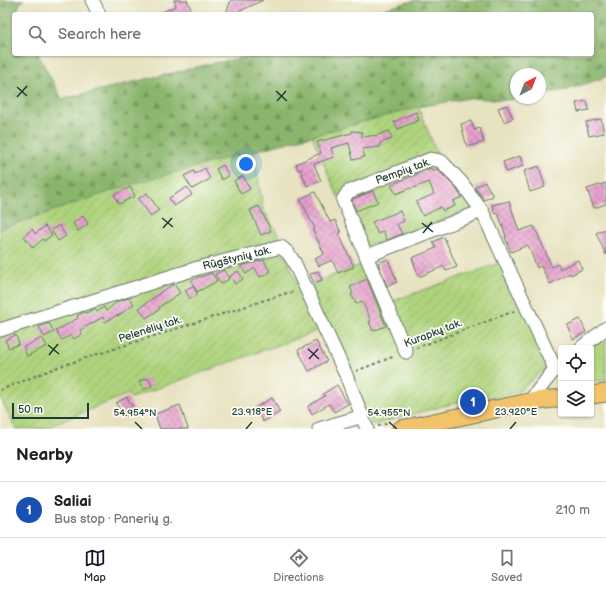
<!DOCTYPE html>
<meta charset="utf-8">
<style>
:root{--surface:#fff;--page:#f6f6f6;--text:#222;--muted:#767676;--line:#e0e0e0;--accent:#111827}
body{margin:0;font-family:"Balsamiq Sans",sans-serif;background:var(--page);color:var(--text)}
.controls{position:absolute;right:12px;bottom:12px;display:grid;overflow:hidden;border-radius:4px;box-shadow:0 1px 3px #0004}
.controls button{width:36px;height:36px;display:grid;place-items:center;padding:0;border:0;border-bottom:1px solid var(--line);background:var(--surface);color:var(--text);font:20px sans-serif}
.compass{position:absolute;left:510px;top:68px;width:36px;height:36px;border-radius:50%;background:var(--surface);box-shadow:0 1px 3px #0004;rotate:42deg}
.scale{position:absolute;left:12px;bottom:10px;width:77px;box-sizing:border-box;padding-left:4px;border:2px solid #1f3d34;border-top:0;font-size:11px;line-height:14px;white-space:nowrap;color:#1f3d34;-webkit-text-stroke:3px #fdfcf7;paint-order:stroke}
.you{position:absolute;left:246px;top:164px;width:14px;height:14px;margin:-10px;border:3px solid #fff;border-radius:50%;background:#1a73e8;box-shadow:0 0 0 6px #1a73e833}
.badge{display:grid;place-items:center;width:26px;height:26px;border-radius:50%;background:var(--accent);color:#fff;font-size:13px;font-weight:700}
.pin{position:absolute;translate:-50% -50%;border:2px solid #fff;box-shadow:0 1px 4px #0006}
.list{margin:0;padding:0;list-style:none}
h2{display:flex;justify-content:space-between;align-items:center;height:52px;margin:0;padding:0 16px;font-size:17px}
h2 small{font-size:13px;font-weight:400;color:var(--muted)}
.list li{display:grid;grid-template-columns:26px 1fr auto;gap:12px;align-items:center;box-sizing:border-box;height:56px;padding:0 16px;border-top:1px solid var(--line)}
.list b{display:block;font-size:15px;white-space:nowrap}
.list p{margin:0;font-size:13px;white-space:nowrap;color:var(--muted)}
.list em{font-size:13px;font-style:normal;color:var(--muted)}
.icon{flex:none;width:22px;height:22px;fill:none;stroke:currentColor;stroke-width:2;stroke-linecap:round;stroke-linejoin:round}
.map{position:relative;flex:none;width:606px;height:429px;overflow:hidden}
.search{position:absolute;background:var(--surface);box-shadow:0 1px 3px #0004;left:12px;right:12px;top:12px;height:44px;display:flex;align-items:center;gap:10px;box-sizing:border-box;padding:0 14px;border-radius:4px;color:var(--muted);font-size:15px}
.sheet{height:108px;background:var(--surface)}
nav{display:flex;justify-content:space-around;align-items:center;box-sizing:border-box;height:56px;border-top:1px solid var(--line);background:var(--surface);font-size:11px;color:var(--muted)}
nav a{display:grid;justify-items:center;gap:2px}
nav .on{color:var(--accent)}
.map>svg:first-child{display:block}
</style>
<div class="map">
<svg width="606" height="429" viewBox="0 0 606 429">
<defs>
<pattern id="forest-firs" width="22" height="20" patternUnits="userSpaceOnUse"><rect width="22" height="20" fill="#8ab56c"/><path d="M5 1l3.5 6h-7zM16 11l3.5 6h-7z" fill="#70945a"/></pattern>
<pattern id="garden-furrows" width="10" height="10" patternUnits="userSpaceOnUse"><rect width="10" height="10" fill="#aed37c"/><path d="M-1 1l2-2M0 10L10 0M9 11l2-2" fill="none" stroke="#95b66c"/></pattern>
<pattern id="building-cross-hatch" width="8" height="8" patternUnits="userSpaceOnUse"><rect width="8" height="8" fill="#e7a1cd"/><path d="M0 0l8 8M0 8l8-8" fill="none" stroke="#bb84a7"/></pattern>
</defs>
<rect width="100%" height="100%" fill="#fdfcf7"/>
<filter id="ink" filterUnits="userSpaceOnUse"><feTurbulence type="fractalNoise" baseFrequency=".025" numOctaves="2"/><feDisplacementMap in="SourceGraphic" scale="8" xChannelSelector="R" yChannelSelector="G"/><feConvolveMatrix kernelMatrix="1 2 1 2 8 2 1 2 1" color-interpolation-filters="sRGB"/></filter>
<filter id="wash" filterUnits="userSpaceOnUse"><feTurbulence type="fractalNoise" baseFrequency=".012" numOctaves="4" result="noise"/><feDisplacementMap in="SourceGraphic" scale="16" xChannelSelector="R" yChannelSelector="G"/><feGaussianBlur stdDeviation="0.9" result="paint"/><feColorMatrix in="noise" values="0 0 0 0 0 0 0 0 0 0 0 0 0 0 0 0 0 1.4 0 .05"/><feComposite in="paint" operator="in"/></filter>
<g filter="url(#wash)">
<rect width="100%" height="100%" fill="#e7e2c0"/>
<path fill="#aed37c" stroke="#668858" d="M606 335V380L591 381V348Z"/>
<path fill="url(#forest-firs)" stroke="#547950" d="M0 0H24L19 5 17 14H14V54H38L62 99 214 63 266 54H592V14H374L386 8 417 0H606V77L567 90 540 94V74H516V98H519L508 100 469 98 418 107 129 185 0 229Z"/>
<path fill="url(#garden-furrows)" stroke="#668858" d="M418 107 437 153 344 190 338 197 312 136Z
M254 151 263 209 284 244 279 243 221 254 0 327V229L129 185Z
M437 163 476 207 368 249 345 200 349 195Z
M283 252 320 330 131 398 128 394 43 429H16L0 397V333L190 275Z
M502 262 551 367 540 373 519 391 491 399 481 396 372 425 309 285 354 267 366 264 384 304Z"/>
<g id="blocks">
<path fill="url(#building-cross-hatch)" d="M174 0H187L193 14H158L176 6Z
M231 0H263L234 14H226Z
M587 101 589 110 578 112 576 103Z
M507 105 513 118 504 122 498 108Z
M416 112 419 120 398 129 394 122Z
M601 119 604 133 589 136 586 122Z
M471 121 474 130 480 128 484 142 467 147 461 124Z
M352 131 362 132V137L378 135 389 131 392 139 380 143V147L362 149 365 157 353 160 349 143 331 148 334 157 314 164 321 181 307 186 300 169 298 170 296 164 321 153 317 142 352 133Z
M520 156 523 166 506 172 503 162Z
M223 165 229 176 222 180 216 169Z
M539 166 545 187 530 192 524 171Z
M205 168 210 179 192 189 184 176 194 171 195 174Z
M431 168 432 171 437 169 455 187 462 197 453 201 455 206 443 211 441 207 423 216 416 202 434 194 429 182 411 189 410 188 396 194 391 185Z
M243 176 250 189 241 194 234 181Z
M485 182 493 196 484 200 475 187Z
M606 183V204L594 208 587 189Z
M130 187 135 196 119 204 114 195Z
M187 187 192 195 174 206 169 198Z
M373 191 378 202 356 211 352 201 353 199Z
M315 192 330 222 335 220 341 233 339 234 354 267 338 273 332 260 319 266 315 259 324 254 313 230 315 229 300 199Z
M147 193 159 210 151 216 138 199Z
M509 201 519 231 534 226 552 267 558 264 560 269 578 260 582 269 571 275 570 273 550 284 541 266 537 268 528 245 511 252 505 237 506 236 498 213 495 214 492 205Z
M259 206 271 231 261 235 250 210Z
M400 211 404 221 397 224 402 234 387 240 383 231 378 234 372 222Z
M83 216 88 224 78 231 73 223Z
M59 225 66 236 58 241 51 230Z
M45 226 52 235 44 241 43 239 33 248 24 236 32 229 35 234Z
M606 229V255L596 233Z
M444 237 457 267 446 271 444 266 419 277 412 258 436 248 433 242Z
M388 259 397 282 387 286 378 263Z
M264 260 270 272 260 277 255 268 246 274 240 266Z
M224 270 229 279 221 284 215 274Z
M238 271 243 279 235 284 230 276Z
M318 271 322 280 314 283 310 274Z
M212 273 217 281 197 292 191 281 200 276 201 277Z
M367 279 386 326 373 331 369 322 371 321 362 301 356 304 351 294 353 293 350 287Z
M174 284 180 293 159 307 160 309 146 318 139 308 159 294V293Z
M193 286 198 295 190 299 185 290Z
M129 298 134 304 118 316 117 315 105 322 103 317 80 330 82 334 74 339 71 335 62 340 56 331 78 318 77 316 84 312 86 313 95 309 97 312 104 307 106 311 118 301Z
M580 319 586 332 573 339 567 325Z
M49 323 54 332 44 337 39 327Z
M16 335 19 344 9 348 5 340Z
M42 338 47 346 27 356 23 347Z
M316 341 327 361 309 371 298 350Z
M149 378 152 386 143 390 139 381Z
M337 385 348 404 334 412 329 404 312 414 308 406 325 396 323 394Z
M127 397 135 411 124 417 116 403Z
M272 398 280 412 263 422 255 408Z
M180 405 188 429H160L155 414Z"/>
</g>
</g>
<g filter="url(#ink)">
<use href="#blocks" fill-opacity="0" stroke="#657765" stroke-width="1"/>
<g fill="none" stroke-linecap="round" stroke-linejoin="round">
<defs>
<path id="minor" d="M92 0 99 14
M367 256 482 211
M0 330 198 268 281 247 288 253 294 262 346 375 367 429
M581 348 606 328
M406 352 343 200 348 192 431 159 441 161 461 182 482 211 555 369
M529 402 555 369 561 365
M319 429 363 416"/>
<path id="major" d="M591 395 606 393
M401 429 529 402 561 398"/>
</defs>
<use href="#minor" stroke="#657765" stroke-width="15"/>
<use href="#major" stroke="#657765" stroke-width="19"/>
<path stroke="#657765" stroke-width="2" stroke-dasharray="3 3" stroke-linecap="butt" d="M416 348 517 310
M356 371 395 356
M0 390 58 367 287 293 296 292
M378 426 389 423"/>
<use href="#minor" stroke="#fff" stroke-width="13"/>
<use href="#major" stroke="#f2c36a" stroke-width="17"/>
</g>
</g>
<path fill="none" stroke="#1f3d34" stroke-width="1.5" d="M17 87 27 96M276 91 287 101M17 97 27 86M277 101 286 91M162 218 173 227M422 223 433 232M163 228 172 218M423 233 432 222M48 345 59 354M308 349 319 359M49 355 58 344M309 359 318 349M135 422 142 429M389 422 397 429M246 429 252 422M510 429 516 422"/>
<g text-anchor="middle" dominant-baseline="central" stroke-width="3.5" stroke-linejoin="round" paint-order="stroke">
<g font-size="11" fill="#1f3d34" stroke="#fdfcf7">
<text transform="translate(403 171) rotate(-20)">Pempių tak.</text>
<text transform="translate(237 258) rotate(-14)">Rūgštynių tak.</text>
<text transform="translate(150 329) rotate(-18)">Pelenėlių tak.</text>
<text transform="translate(433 333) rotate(-21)">Kurapkų tak.</text>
</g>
</g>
<g font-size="10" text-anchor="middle" fill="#1f3d34" stroke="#fdfcf7" stroke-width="3.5" stroke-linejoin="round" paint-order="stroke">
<text x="252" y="415">23.918°E</text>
<text x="516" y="415">23.920°E</text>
<text x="135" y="416">54.954°N</text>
<text x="389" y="416">54.955°N</text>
</g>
</svg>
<div class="controls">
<button><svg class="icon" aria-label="locate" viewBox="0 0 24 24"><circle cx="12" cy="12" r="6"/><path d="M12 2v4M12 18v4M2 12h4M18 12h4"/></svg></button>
<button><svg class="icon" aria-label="layers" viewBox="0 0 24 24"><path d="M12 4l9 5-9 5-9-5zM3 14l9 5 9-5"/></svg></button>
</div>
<svg class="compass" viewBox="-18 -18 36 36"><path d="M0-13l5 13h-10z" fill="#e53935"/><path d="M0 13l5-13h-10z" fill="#767676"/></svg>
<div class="scale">50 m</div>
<div class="you"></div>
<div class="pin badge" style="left:473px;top:402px;background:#1a4fb4">1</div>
<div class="search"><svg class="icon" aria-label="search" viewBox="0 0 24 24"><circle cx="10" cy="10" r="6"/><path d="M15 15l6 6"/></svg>Search here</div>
</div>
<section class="sheet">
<h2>Nearby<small></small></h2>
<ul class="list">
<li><span class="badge" style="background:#1a4fb4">1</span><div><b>Saliai</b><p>Bus stop · Panerių g.</p></div><em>210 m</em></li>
</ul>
</section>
<nav>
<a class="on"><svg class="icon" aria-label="map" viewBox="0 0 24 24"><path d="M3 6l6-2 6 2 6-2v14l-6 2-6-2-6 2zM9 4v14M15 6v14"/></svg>Map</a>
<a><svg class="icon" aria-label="directions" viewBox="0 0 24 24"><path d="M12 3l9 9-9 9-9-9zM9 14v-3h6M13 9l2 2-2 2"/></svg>Directions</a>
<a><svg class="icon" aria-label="saved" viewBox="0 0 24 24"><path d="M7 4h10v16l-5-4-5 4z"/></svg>Saved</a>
</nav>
